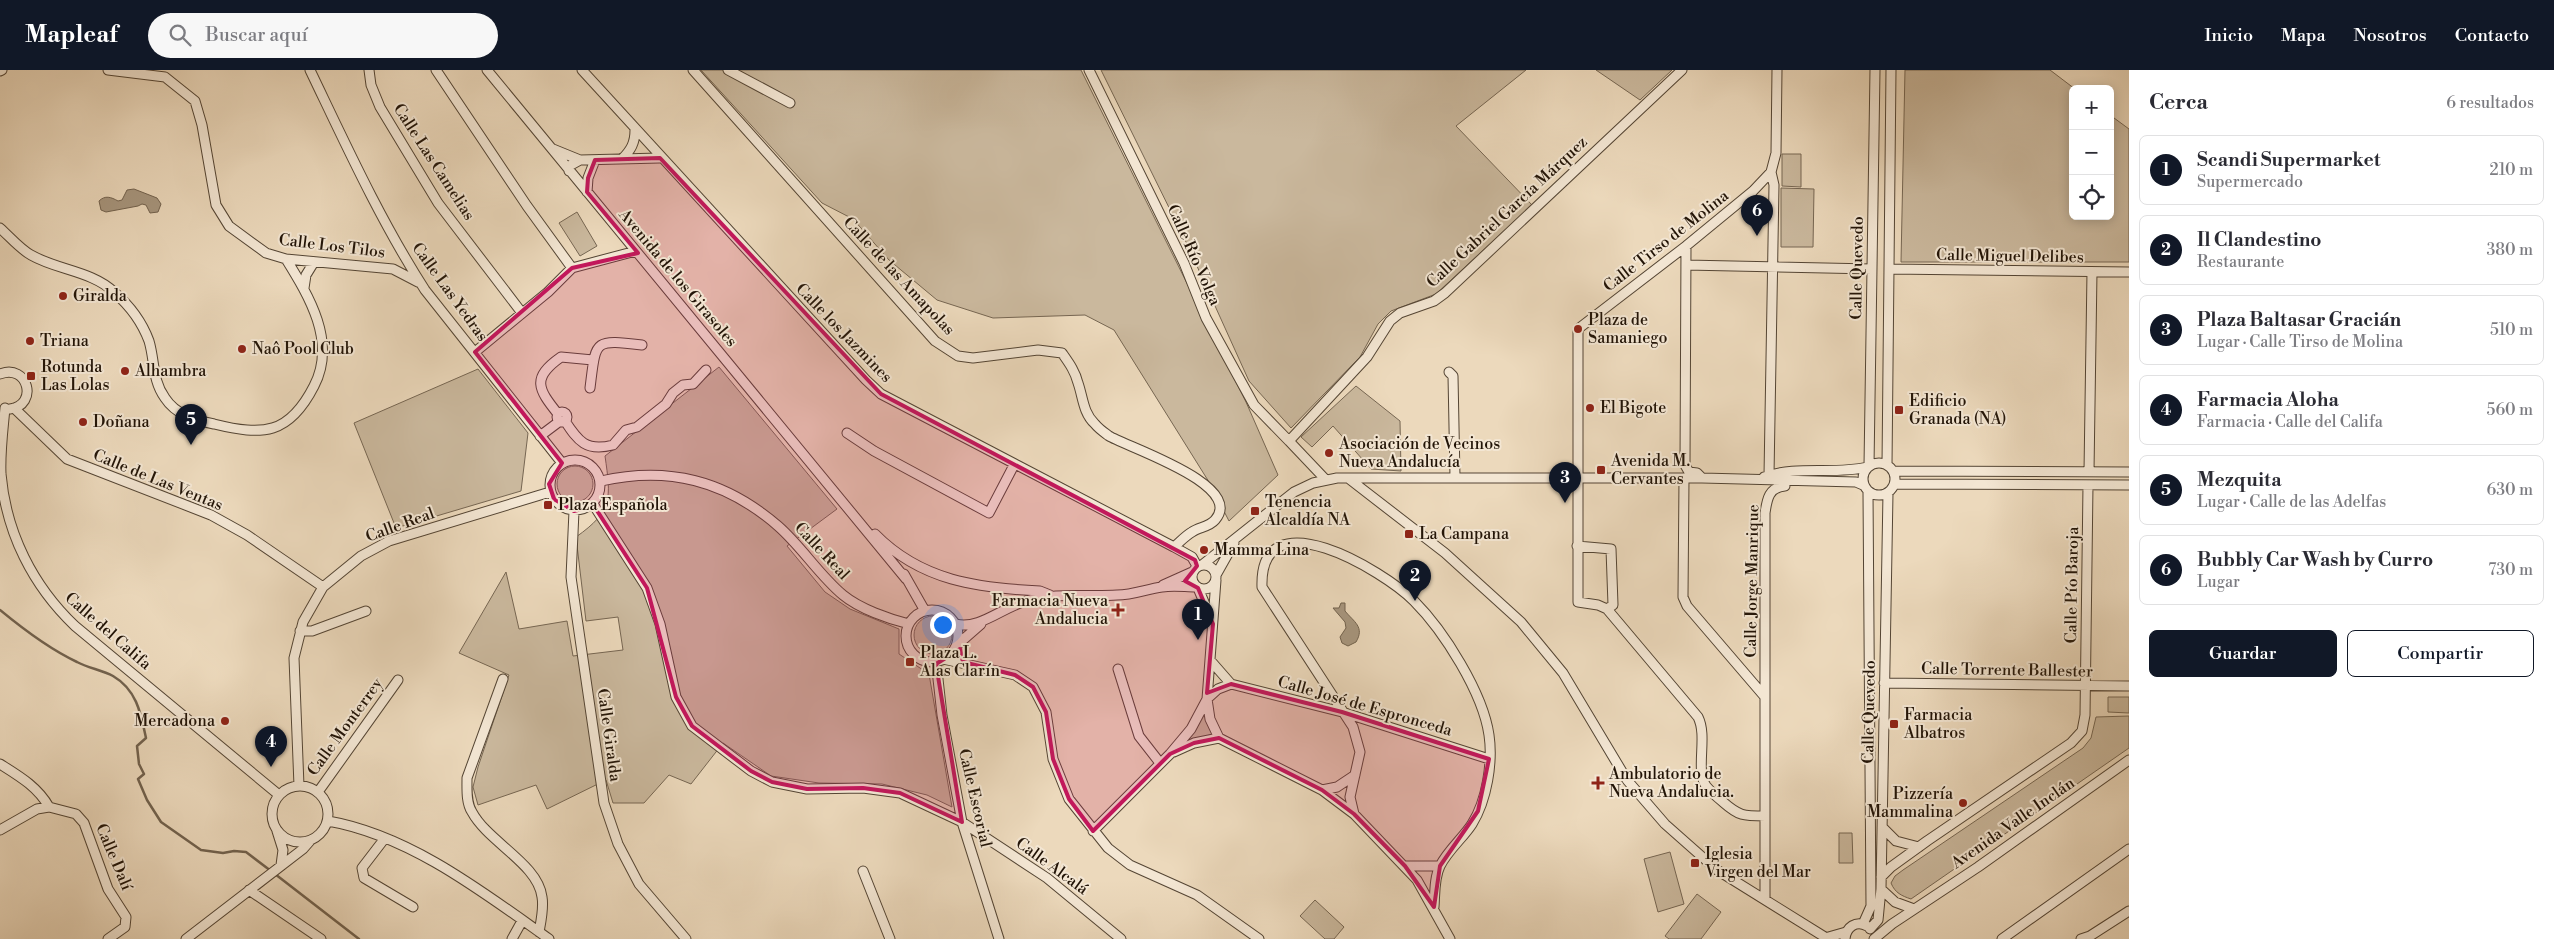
<!DOCTYPE html>
<html lang="es">
<meta charset="utf-8">
<style>
:root{--surface:#fff;--page:#f7f7f7;--text:#2b2b33;--muted:#7c7c81;--line:#e1e1e2;--accent:#111827}
body{margin:0;font-family:"Libre Bodoni",serif;background:var(--page);color:var(--text)}
.controls{position:absolute;right:15px;top:15px;display:grid;overflow:hidden;border-radius:8px;box-shadow:0 2px 12px #0003}
.controls button{width:45px;height:45px;display:grid;place-items:center;padding:0;border:0;border-bottom:1px solid var(--line);background:var(--surface);color:var(--text);font:25px sans-serif}
.you{position:absolute;left:942px;top:554px;width:18px;height:18px;margin:-12px;border:4px solid #fff;border-radius:50%;background:#1a73e8;box-shadow:0 0 0 8px #1a73e833}
.badge{display:grid;place-items:center;width:32px;height:32px;border-radius:50%;background:var(--accent);color:#fff;font-size:16px;font-weight:700}
.pin{position:absolute;translate:-50% -41px;filter:drop-shadow(0 1px 2px #0008)}
.pin::after{content:'';position:absolute;top:26px;width:18px;height:15px;background:inherit;clip-path:polygon(0 0,100% 0,50% 100%)}
.list{margin:0;padding:0;list-style:none}
h2{display:flex;justify-content:space-between;align-items:center;height:65px;margin:0;padding:0 20px;font-size:21px}
h2 small{font-size:16px;font-weight:400;color:var(--muted)}
.list li{display:grid;grid-template-columns:32px 1fr auto;gap:15px;align-items:center;box-sizing:border-box;height:70px;margin:0 10px 10px;padding:0 10px;border:1px solid var(--line);border-radius:8px}
.list b{display:block;font-size:19px;white-space:nowrap}
.list p{margin:0;font-size:16px;white-space:nowrap;color:var(--muted)}
.list em{font-size:16px;font-style:normal;color:var(--muted)}
.actions{display:flex;gap:10px;padding:15px 20px}
.actions a{flex:1;padding:11px 0;border:1px solid var(--accent);border-radius:8px;text-align:center;font-size:18px;color:var(--accent)}
.actions .main{background:var(--accent);color:#fff}
.icon{flex:none;width:28px;height:28px;fill:none;stroke:currentColor;stroke-width:2;stroke-linecap:round;stroke-linejoin:round}
.map{position:relative;flex:none;width:2129px;height:869px;overflow:hidden}
header{display:flex;align-items:center;gap:30px;box-sizing:border-box;height:70px;padding:0 25px;background:var(--accent);color:#fff}
header strong{font-size:24px}
nav{display:flex;gap:28px;margin-inline-start:auto;font-size:18px}
.search{width:350px;height:45px;background:var(--page);display:flex;align-items:center;gap:12px;box-sizing:border-box;padding:0 18px;border-radius:28px;color:var(--muted);font-size:19px}
main{display:flex}
aside{flex:1;background:var(--surface)}
.map>svg:first-child{display:block}
</style>
<header>
<strong>Mapleaf</strong>
<div class="search"><svg class="icon" aria-label="search" viewBox="0 0 24 24"><circle cx="10" cy="10" r="6"/><path d="M15 15l6 6"/></svg>Buscar aquí</div>
<nav><a>Inicio</a><a>Mapa</a><a>Nosotros</a><a>Contacto</a></nav>
</header>
<main>
<div class="map">
<svg width="2129" height="869" viewBox="0 0 2129 869">
<rect width="100%" height="100%" fill="#ecd9bc"/>
<filter id="stains"><feTurbulence type="fractalNoise" baseFrequency=".004" numOctaves="4"/><feColorMatrix values="0 0 0 0 .2 0 0 0 0 .09 0 0 0 0 .02 0 0 0 .5 -.17"/></filter>
<radialGradient id="worn" r=".72"><stop offset=".6" stop-color="#630" stop-opacity="0"/><stop offset="1" stop-color="#630" stop-opacity=".3"/></radialGradient>
<path fill="#cab89d" stroke="#766652" d="M701 0H1081L1246 332 1278 405 1229 451 1209 412 1114 260 1085 245 993 248 937 230 889 190 853 149 822 133Z
M1101 0H1526L1456 56 1532 135 1436 224 1391 241 1378 254 1360 287 1291 358 1249 311 1187 174Z
M1596 0H1672L1640 30Z
M1905 0H2050L2075 19H2073V146H2110V45L2129 59V192H1901Z
M1782 84H1801V117L1782 116Z
M1781 118 1814 119 1813 177H1781Z
M577 142 597 176 580 186 559 153Z
M719 297 837 439 787 476 825 522 850 539 899 559V584L929 604 952 737 927 725 882 714 819 713 771 706 723 673 691 714 669 705 644 733H613L606 710 547 739 536 715 478 735 473 717 478 697 509 605 459 583 506 502 519 559 567 551 573 586 623 580 618 547 586 551 576 467C613 441 611 428 605 386Z
M478 299 528 363 521 421 396 458 354 353Z
M1356 316 1400 351 1401 401 1371 399 1333 356 1312 377 1301 367Z
M557 414a18 18 0 1 1 36 0a18 18 0 1 1-36 0Z
M914 565a19 19 0 1 1 38 0a19 19 0 1 1-38 0Z
M2108 627H2129V643L2108 642Z
M1205 639 1213 664 1184 673Z
M2129 646V678L1911 829C1902 826 1895 823 1891 813L1895 806 1903 800 2083 678 2091 668 2096 647Z
M1839 763H1852L1853 793H1839Z
M1670 782 1684 834 1658 842 1644 789Z
M1697 824 1721 842 1701 869H1669L1665 866Z
M1315 830 1344 857 1334 869H1325L1300 846Z"/>
<path fill="#a7967e" stroke="#72624e" d="M134 119 157 128 161 134 158 142 150 143 146 135 142 134 138 136 106 142 101 140 99 131C105 125 111 127 118 131L122 130 127 120Z
M1341 533H1345V541C1354 552 1365 557 1356 572L1348 576 1342 573 1340 567 1346 558 1345 552 1333 538H1339Z"/>
<g fill="none" stroke-linecap="round" stroke-linejoin="round">
<path stroke="#72624e" stroke-width="2.5" d="M0 540C23 559 49 579 77 592 88 598 102 600 113 606 137 620 141 644 146 668L137 676 139 694 144 704 138 709 147 730 161 752 201 780 223 783 234 781 246 782 271 801
M275 804 359 869"/>
<defs>
<path id="minor" d="M108 0 165 7 195 31 202 55 216 135 229 156 266 183 286 189 393 199 418 212
M310 0C346 75 380 150 425 220L562 393
M369 0 371 15 380 37 438 133 522 243
M436 0 527 136 572 198
M487 0 906 509
M582 0 866 310 881 324 1174 477 1192 487 1197 496
M693 0 935 271 958 286 973 288 1038 280 1062 283C1069 293 1075 301 1078 313 1083 327 1083 343 1095 354 1099 359 1105 363 1109 366 1127 377 1246 415 1215 450 1209 457 1199 457 1192 462 1185 466 1180 472 1174 477
M728 0 790 33
M1089 0 1184 193 1206 248 1254 335 1289 371
M0 1 2 0
M553 79 580 90
M622 89C631 80 635 73 635 60
M569 101 571 95 580 90 660 88
M587 122 588 108 595 90
M0 158C10 167 20 179 31 185 57 200 92 201 114 222 129 235 142 252 149 271 155 291 152 310 165 328 176 345 195 350 214 354 263 366 289 365 314 316 337 272 309 226 286 189
M1686 176 1685 395 1689 402 1697 403 1702 408
M1686 195 1872 199
M1890 199 2129 202
M304 218 306 205 314 192
M475 282 548 222 572 198 636 181
M1449 302 1453 306 1455 407
M0 304C28 293 39 335 10 339
M590 318C596 270 593 269 642 275
M5 338C3 360 0 382 1 404 6 463 33 516 75 556L279 725
M14 338 67 389 211 445 247 465 323 517
M557 347a5 5 0 1 1 10 0a5 5 0 1 1-10 0Z
M558 344C538 319 531 308 561 287L593 290
M565 351C578 371 586 382 613 375L626 360 637 357 666 334 673 323 683 315 693 314 706 300
M847 363 874 381 989 443 1014 395
M540 366 560 351
M550 415a25 25 0 1 1 50 0a25 25 0 1 1-50 0Z
M1863 409a16 16 0 1 1 32 0a16 16 0 1 1-32 0Z
M1887 395 1891 0
M1869 396 1875 0
M1893 401 2129 402
M2089 401 2092 202
M1769 405 1774 115 1771 102
M1764 407C1797 395 1834 405 1868 397
M1348 408 1445 483 1521 552 1563 603 1627 710 1665 754 1717 800 1828 869
M1684 409 1683 527 1687 536 1765 627
M1326 410 1289 371 1367 287 1390 251 1400 243 1434 231 1445 223 1682 0
M601 411C668 396 725 410 778 456 802 477 819 505 843 525 860 539 889 549 909 554
M1895 414 2129 415
M593 434 647 518 660 554 676 627 692 656 751 701 772 712 807 719 863 718 900 723 962 752 1047 808 1121 869
M574 441 571 507 604 733 618 774 639 814 686 869
M875 464C921 511 978 518 1040 521L1050 525
M1577 476 1611 479 1613 535 1607 539
M1192 507a12 12 0 1 1 24 0a12 12 0 1 1-24 0Z
M1202 495 1294 422 1313 413 1337 408H1702L1856 412 1863 415
M904 504 925 541
M1216 505 1234 473
M1216 510 1207 629 1210 649 1219 668
M1163 515 1192 502
M1198 518 1212 551
M906 566a26 26 0 1 1 52 0a26 26 0 1 1-52 0Z
M956 554C979 560 1003 537 1026 531 1056 522 1086 527 1117 525 1133 525 1147 519 1162 517 1174 515 1185 517 1196 517
M300 561H312L366 541
M957 575 981 554
M943 589 1015 605 1033 617 1046 642 1053 689 1069 729 1108 778 1130 795 1197 825 1259 869
M1210 590 1231 614
M936 591 942 645 962 752 999 869
M1118 599 1139 666 1160 693
M503 609 467 708C467 719 466 733 472 742 488 772 538 794 542 827 544 838 541 851 539 862
M1884 613 2129 616
M1231 614 1342 642 1489 689
M1219 668 1322 720 1354 744 1417 810 1450 869
M1174 682 1194 673 1219 668
M0 694C19 706 38 717 49 737L76 744 84 753 108 819 126 847 125 857 108 869
M272 744a28 28 0 1 1 56 0a28 28 0 1 1-56 0Z
M299 716 294 588 303 552 323 517 361 486 389 471 550 422
M1322 720 1337 717 1355 705
M318 722 398 610
M1354 744 1350 727 1360 682 1353 657 1262 517C1259 425 1384 501 1414 531 1444 561 1483 623 1489 665 1493 692 1487 730 1472 754 1463 768 1448 780 1440 796 1434 808 1435 824 1434 837
M1765 746C1743 746 1739 746 1723 732 1717 727 1711 722 1706 716 1695 699 1708 667 1698 647L1607 539 1598 535 1578 532V259L1686 176 1753 121 1771 102 1776 83 1777 0
M328 751C409 765 483 822 549 869
M1882 757 1896 771 1919 777
M0 760 37 739 49 737
M277 761 283 780 281 795
M1093 761 1170 684 1191 659 1207 629 1218 619 1231 614
M385 768 362 798 364 808 413 837
M1405 796H1440
M863 801 890 869
M1881 807 1891 797 1927 771 2071 673 2082 661 2085 645 2088 415
M1881 819 1895 832 1914 839
M249 820 321 869
M1765 829V443C1767 429 1769 417 1785 416
M1863 854 1871 836 1868 422
M1870 859 1878 850 1881 819 1888 423
M1825 868 1846 862
M186 869 303 779 310 771
M512 869 522 851
M1845 869C1846 857 1856 850 1867 856
M1874 869 1892 854 1978 797 2129 690
M2002 869 2129 779
M2081 869 2090 866 2129 841"/>
</defs>
<use href="#minor" stroke="#544534" stroke-width="11"/>
<use href="#minor" stroke="#f3e6d3" stroke-width="9"/>
</g>
<path fill="#c2185b" fill-opacity="0.2" stroke="#c2185b" stroke-width="4" stroke-linejoin="round" d="M660 88 881 324 1195 490 1197 496 1185 511 1198 518 1213 554 1207 623 1231 614 1342 642 1489 689 1478 741 1440 796 1434 837 1405 796 1354 744 1322 720 1219 668 1194 673 1170 684 1093 761 1069 729 1053 689 1046 642 1033 617 1015 605 963 592 960 579 936 594 962 752 900 723 863 718 807 719 772 712 751 701 692 656 676 627 647 518 594 436 574 441 554 429 549 414 562 393 475 282 572 198 638 183 587 122 588 108 595 90Z"/>
<g fill="#8f2418" stroke="#f3e6d3" stroke-width="2">
<circle cx="63" cy="226" r="5"/>
<circle cx="1578" cy="259" r="5"/>
<circle cx="30" cy="271" r="5"/>
<circle cx="242" cy="279" r="5"/>
<circle cx="125" cy="301" r="5"/>
<rect x="26" y="301" width="10" height="10" rx="2.5"/>
<circle cx="1590" cy="338" r="5"/>
<rect x="1894" y="335" width="10" height="10" rx="2.5"/>
<circle cx="83" cy="352" r="5"/>
<circle cx="1329" cy="383" r="5"/>
<rect x="1596" y="395" width="10" height="10" rx="2.5"/>
<rect x="543" y="430" width="10" height="10" rx="2.5"/>
<rect x="1250" y="436" width="10" height="10" rx="2.5"/>
<rect x="1404" y="459" width="10" height="10" rx="2.5"/>
<circle cx="1204" cy="480" r="5"/>
<path d="M1115.5 532.5h5v5h5v5h-5v5h-5v-5h-5v-5h5z"/>
<rect x="905" y="587" width="10" height="10" rx="2.5"/>
<circle cx="225" cy="651" r="5"/>
<rect x="1889" y="649" width="10" height="10" rx="2.5"/>
<path d="M1595.5 705.5h5v5h5v5h-5v5h-5v-5h-5v-5h5z"/>
<circle cx="1963" cy="733" r="5"/>
<rect x="1690" y="788" width="10" height="10" rx="2.5"/>
</g>
<g text-anchor="middle" dominant-baseline="central" stroke-width="4" stroke-linejoin="round" paint-order="stroke">
<g font-size="16" fill="#221407" stroke="#f3e6d3">
<text transform="translate(434 92) rotate(57)">Calle Las Camelias</text>
<text transform="translate(1507 142) rotate(-43)">Calle Gabriel García Márquez</text>
<text transform="translate(1666 171) rotate(-38)">Calle Tirso de Molina</text>
<text transform="translate(332 176) rotate(7)">Calle Los Tilos</text>
<text transform="translate(1194 185) rotate(66)">Calle Río Volga</text>
<text transform="translate(2010 186) rotate(1)">Calle Miguel Delibes</text>
<text transform="translate(1857 198) rotate(-89)">Calle Quevedo</text>
<text transform="translate(899 206) rotate(47)">Calle de las Amapolas</text>
<text transform="translate(678 208) rotate(50)">Avenida de los Girasoles</text>
<text transform="translate(450 222) rotate(54)">Calle Las Yedras</text>
<text transform="translate(844 263) rotate(46)">Calle los Jazmines</text>
<text transform="translate(158 410) rotate(22)">Calle de Las Ventas</text>
<text transform="translate(400 455) rotate(-20)">Calle Real</text>
<text transform="translate(822 481) rotate(47)">Calle Real</text>
<text transform="translate(1752 511) rotate(-89)">Calle Jorge Manrique</text>
<text transform="translate(2072 515) rotate(-89)">Calle Pío Baroja</text>
<text transform="translate(108 561) rotate(41)">Calle del Califa</text>
<text transform="translate(2007 600) rotate(1)">Calle Torrente Ballester</text>
<text transform="translate(1365 636) rotate(16)">Calle José de Espronceda</text>
<text transform="translate(1869 642) rotate(-89)">Calle Quevedo</text>
<text transform="translate(345 657) rotate(-54)">Calle Monterrey</text>
<text transform="translate(609 665) rotate(82)">Calle Giralda</text>
<text transform="translate(975 728) rotate(77)">Calle Escorial</text>
<text transform="translate(2013 753) rotate(-35)">Avenida Valle Inclán</text>
<text transform="translate(114 787) rotate(67)">Calle Dalí</text>
<text transform="translate(1052 796) rotate(36)">Calle Alcalá</text>
</g>
<g font-size="16" fill="#221407" stroke="#f3e6d3" text-anchor="start">
<text x="73" y="226">Giralda</text>
<text x="1588" y="250">Plaza de<tspan x="1588" dy="18">Samaniego</tspan></text>
<text x="40" y="271">Triana</text>
<text x="252" y="279">Naô Pool Club</text>
<text x="41" y="297">Rotunda<tspan x="41" dy="18">Las Lolas</tspan></text>
<text x="135" y="301">Alhambra</text>
<text x="1909" y="331">Edificio<tspan x="1909" dy="18">Granada (NA)</tspan></text>
<text x="1600" y="338">El Bigote</text>
<text x="93" y="352">Doñana</text>
<text x="1339" y="374">Asociación de Vecinos<tspan x="1339" dy="18">Nueva Andalucía</tspan></text>
<text x="1611" y="391">Avenida M.<tspan x="1611" dy="18">Cervantes</tspan></text>
<text x="1265" y="432">Tenencia<tspan x="1265" dy="18">Alcaldía NA</tspan></text>
<text x="558" y="435">Plaza Española</text>
<text x="1419" y="464">La Campana</text>
<text x="1214" y="480">Mamma Lina</text>
<text x="1108" y="531" text-anchor="end">Farmacia Nueva<tspan x="1108" dy="18">Andalucia</tspan></text>
<text x="920" y="583">Plaza L.<tspan x="920" dy="18">Alas Clarín</tspan></text>
<text x="1904" y="645">Farmacia<tspan x="1904" dy="18">Albatros</tspan></text>
<text x="215" y="651" text-anchor="end">Mercadona</text>
<text x="1609" y="704">Ambulatorio de<tspan x="1609" dy="18">Nueva Andalucia.</tspan></text>
<text x="1953" y="724" text-anchor="end">Pizzería<tspan x="1953" dy="18">Mammalina</tspan></text>
<text x="1705" y="784">Iglesia<tspan x="1705" dy="18">Virgen del Mar</tspan></text>
</g>
</g>
<rect width="100%" height="100%" filter="url(#stains)"/>
<rect width="100%" height="100%" fill="url(#worn)"/>
</svg>
<div class="controls">
<button>+</button>
<button>−</button>
<button><svg class="icon" aria-label="locate" viewBox="0 0 24 24"><circle cx="12" cy="12" r="6"/><path d="M12 2v4M12 18v4M2 12h4M18 12h4"/></svg></button>
</div>
<div class="you"></div>
<div class="pin badge" style="left:1198px;top:570px">1</div>
<div class="pin badge" style="left:1415px;top:531px">2</div>
<div class="pin badge" style="left:1565px;top:433px">3</div>
<div class="pin badge" style="left:271px;top:697px">4</div>
<div class="pin badge" style="left:191px;top:375px">5</div>
<div class="pin badge" style="left:1757px;top:166px">6</div>
</div>
<aside>
<h2>Cerca<small>6 resultados</small></h2>
<ul class="list">
<li><span class="badge">1</span><div><b>Scandi Supermarket</b><p>Supermercado</p></div><em>210 m</em></li>
<li><span class="badge">2</span><div><b>Il Clandestino</b><p>Restaurante</p></div><em>380 m</em></li>
<li><span class="badge">3</span><div><b>Plaza Baltasar Gracián</b><p>Lugar · Calle Tirso de Molina</p></div><em>510 m</em></li>
<li><span class="badge">4</span><div><b>Farmacia Aloha</b><p>Farmacia · Calle del Califa</p></div><em>560 m</em></li>
<li><span class="badge">5</span><div><b>Mezquita</b><p>Lugar · Calle de las Adelfas</p></div><em>630 m</em></li>
<li><span class="badge">6</span><div><b>Bubbly Car Wash by Curro</b><p>Lugar</p></div><em>730 m</em></li>
</ul>
<div class="actions"><a class="main">Guardar</a><a>Compartir</a></div>
</aside>
</main>
